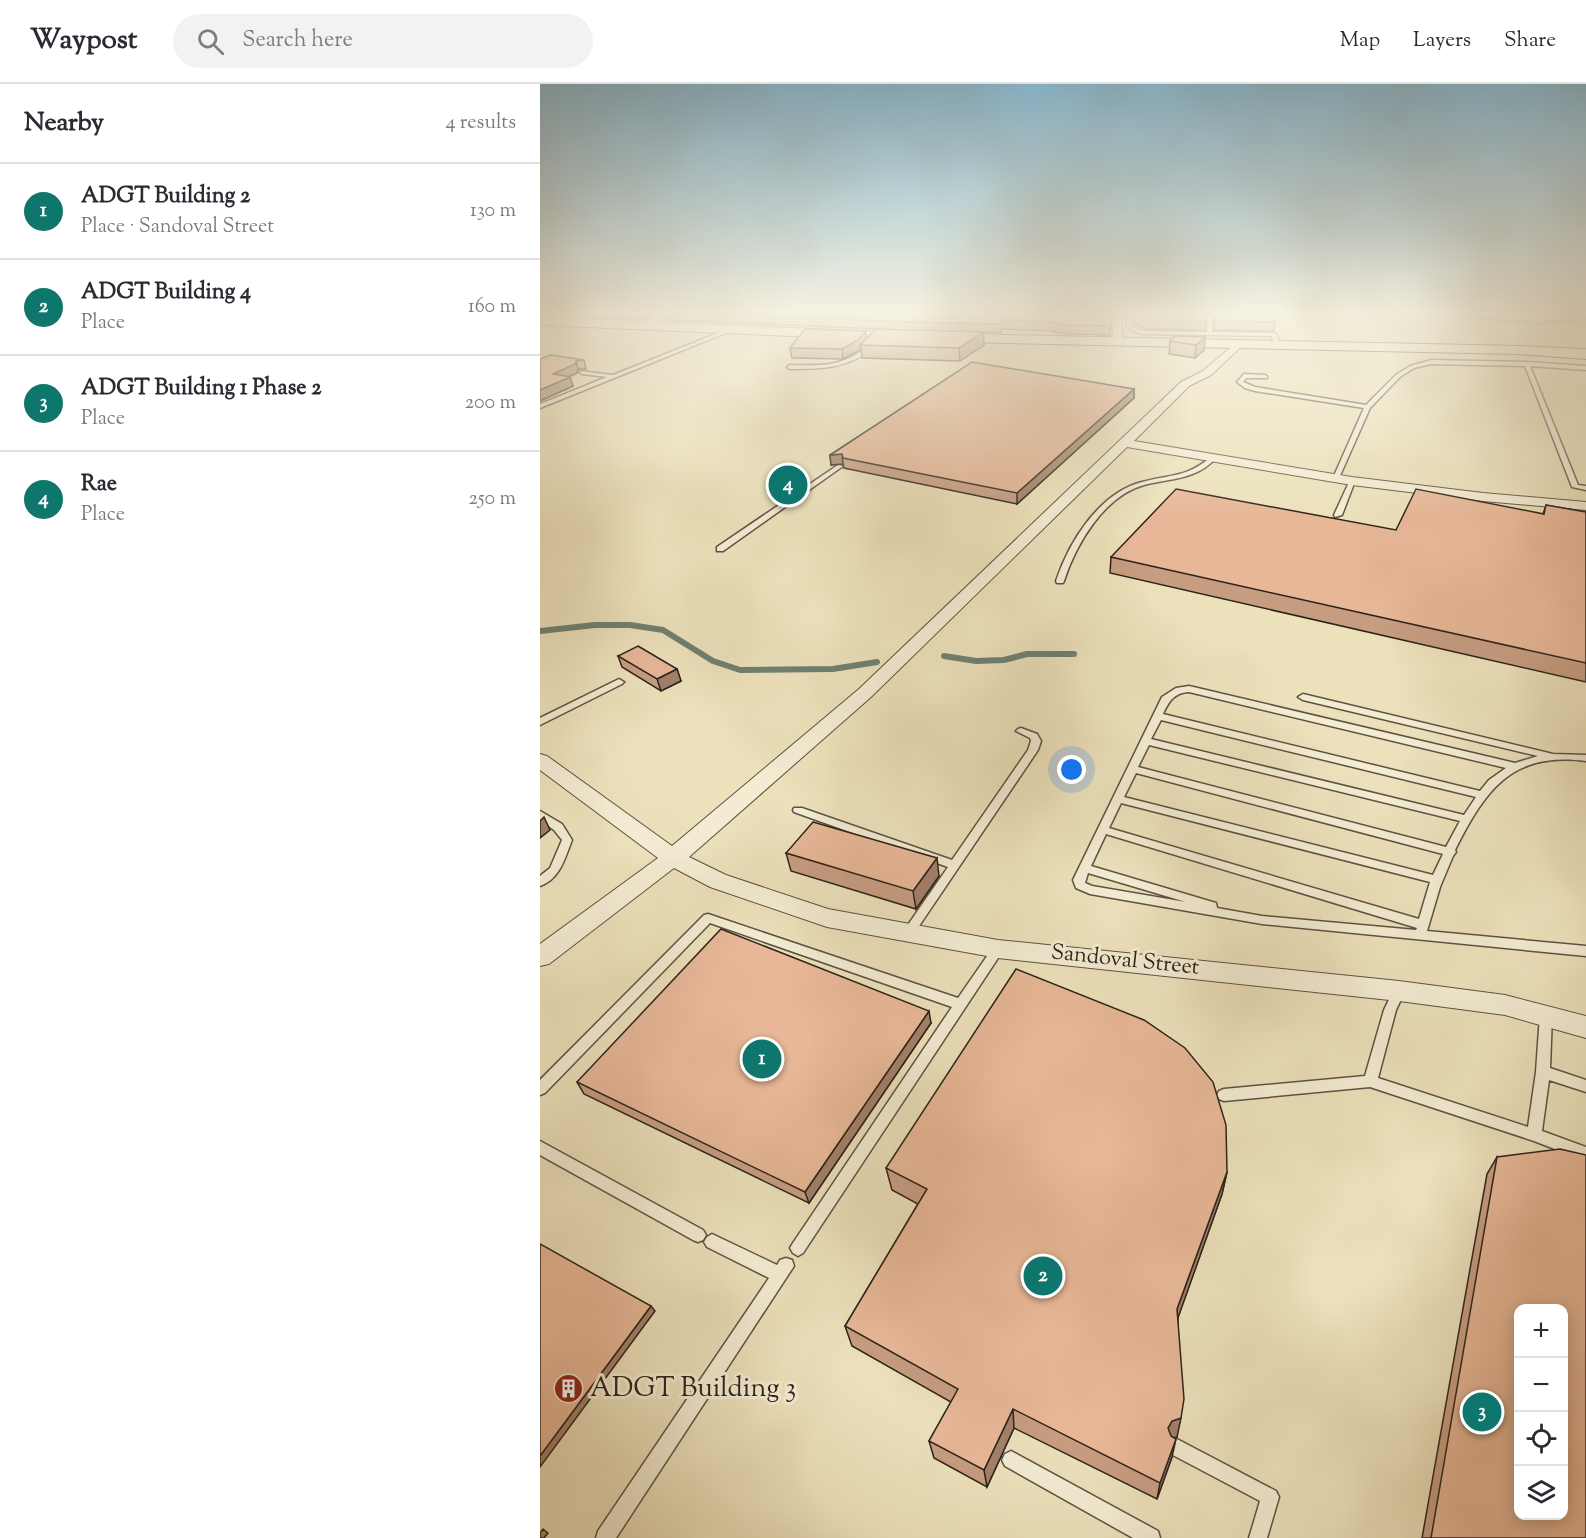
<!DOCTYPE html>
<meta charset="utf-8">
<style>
:root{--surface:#fff;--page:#f2f2f3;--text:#2b2b33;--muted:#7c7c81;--line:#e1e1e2;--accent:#0f766e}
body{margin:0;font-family:"Sorts Mill Goudy",serif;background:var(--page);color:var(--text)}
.controls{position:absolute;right:18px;bottom:18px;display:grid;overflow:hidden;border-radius:12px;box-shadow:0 3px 15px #0003}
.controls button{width:54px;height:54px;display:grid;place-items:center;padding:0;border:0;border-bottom:2px solid var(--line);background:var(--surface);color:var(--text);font:30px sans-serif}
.you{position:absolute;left:532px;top:686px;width:21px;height:21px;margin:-15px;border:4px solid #fff;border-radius:50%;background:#1a73e8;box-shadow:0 0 0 9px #1a73e833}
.badge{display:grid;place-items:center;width:39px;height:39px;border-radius:50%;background:var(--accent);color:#fff;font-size:20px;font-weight:700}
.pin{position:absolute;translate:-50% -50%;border:3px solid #fff;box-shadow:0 2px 6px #0006}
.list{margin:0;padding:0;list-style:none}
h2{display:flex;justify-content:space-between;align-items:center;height:78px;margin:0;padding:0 24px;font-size:26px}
h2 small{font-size:20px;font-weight:400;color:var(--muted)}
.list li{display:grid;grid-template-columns:39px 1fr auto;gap:18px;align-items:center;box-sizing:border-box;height:96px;padding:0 24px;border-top:2px solid var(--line)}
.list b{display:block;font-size:22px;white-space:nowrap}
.list p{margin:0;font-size:20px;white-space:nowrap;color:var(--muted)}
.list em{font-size:20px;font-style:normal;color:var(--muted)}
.icon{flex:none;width:33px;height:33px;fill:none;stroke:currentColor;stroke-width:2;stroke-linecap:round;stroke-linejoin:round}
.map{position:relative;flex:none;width:1046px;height:1454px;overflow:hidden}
header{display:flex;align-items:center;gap:36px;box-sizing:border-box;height:84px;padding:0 30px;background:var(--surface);border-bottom:2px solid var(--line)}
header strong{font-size:28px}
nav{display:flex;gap:33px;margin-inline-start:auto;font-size:21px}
.search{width:420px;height:54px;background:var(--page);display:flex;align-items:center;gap:15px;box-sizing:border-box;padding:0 21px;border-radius:33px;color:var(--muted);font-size:22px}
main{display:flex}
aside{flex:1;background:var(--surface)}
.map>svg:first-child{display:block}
</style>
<header>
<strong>Waypost</strong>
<div class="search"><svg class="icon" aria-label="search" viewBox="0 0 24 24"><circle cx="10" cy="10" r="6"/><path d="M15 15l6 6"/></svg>Search here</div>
<nav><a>Map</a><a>Layers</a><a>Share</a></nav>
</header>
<main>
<aside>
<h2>Nearby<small>4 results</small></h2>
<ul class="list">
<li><span class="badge">1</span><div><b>ADGT Building 2</b><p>Place · Sandoval Street</p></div><em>130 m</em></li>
<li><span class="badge">2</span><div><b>ADGT Building 4</b><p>Place</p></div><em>160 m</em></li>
<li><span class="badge">3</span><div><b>ADGT Building 1 Phase 2</b><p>Place</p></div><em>200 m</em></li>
<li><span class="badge">4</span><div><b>Rae</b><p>Place</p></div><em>250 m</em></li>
</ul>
</aside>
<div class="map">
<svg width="1046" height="1454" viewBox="0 0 1046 1454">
<rect width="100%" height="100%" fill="#ece1bb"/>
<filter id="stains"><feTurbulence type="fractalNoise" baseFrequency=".00333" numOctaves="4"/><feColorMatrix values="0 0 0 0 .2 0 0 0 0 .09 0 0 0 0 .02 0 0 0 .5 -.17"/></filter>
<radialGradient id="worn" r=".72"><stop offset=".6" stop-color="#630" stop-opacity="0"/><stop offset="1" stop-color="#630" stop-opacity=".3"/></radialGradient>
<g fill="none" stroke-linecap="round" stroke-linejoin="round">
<path stroke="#6e8071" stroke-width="4" d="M891 230 999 239 1046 235"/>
<path stroke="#6e8071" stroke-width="6" d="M0 547 55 541H90L123 546 173 577 200 586 293 585 337 578
M404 572 436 577 464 576 487 570H534"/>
<defs>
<path id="service" d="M590 230H594L591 242 602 247 667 248 668 234 655 230H663L673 233 672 248 734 249 737 251 739 260 734 261 732 252 601 250 586 243Z
M188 245 193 246 0 324V320L67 293 42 290 39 288 40 287 73 291Z
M329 261 334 262C310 285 281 285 250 285L247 283 250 281C282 282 304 283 329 261Z
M891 276 987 278 1046 282V286L990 282 1038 401 1046 402V406L1032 403 985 282 891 280 874 284 860 293 830 324 799 394 796 396 793 394 824 324 715 307 705 304 697 298 704 290 725 291 727 292V294H706L703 298 715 303 826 321 856 291 870 282Z
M671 373 676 374C656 396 631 394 604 401 564 412 536 460 524 497L523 499H517L516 497C529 458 559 409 602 398 631 390 646 394 671 373Z
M298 381 303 382 183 467H177V463Z
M810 396 815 397 802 431 795 433 794 431Z
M79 595 84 598 82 600 0 641V634Z
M649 602 975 679 998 672 763 616 758 613 763 610 1013 670 1046 671V677C971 667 945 707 915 766L916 768 913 772 900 803 887 847 1046 862V872L722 840 550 810 536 804 533 796 622 613 636 604ZM649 608 966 684 949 696 940 707 623 630C629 617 634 609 649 608ZM621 636 936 713 924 731 611 655ZM609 661 920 737 906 763 598 683ZM596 689 903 770 893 791 584 713ZM581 719 890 798 879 835 569 744ZM566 750 877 844 876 846 722 832 677 824 676 819 551 782ZM548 789 646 818 552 802 545 799Z
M481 644 497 650 501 657 498 666 373 851 369 852 365 851 363 848 408 783 254 728 253 726 254 724H262L412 776 488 666 491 657 490 654 476 647 478 645Z
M0 727 22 740 32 756C25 774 20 795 0 802V792L10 784 22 756 14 746 0 736Z
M168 830 418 914 454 862 458 860 462 862 464 865 263 1169 258 1172 253 1169 250 1164 253 1159 412 923 170 839 5 1009 0 1011V996L164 831Z
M859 902 863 903 865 907 856 926 838 994 988 1043 996 988 1000 931 1001 927 1006 926 1011 927 1012 931 1010 984 1046 996V1008L1009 996 1002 1047 1046 1063V1077L994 1057 830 1003 684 1017 679 1015 677 1011 679 1007 684 1005 825 992 844 926 855 903Z
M0 1057 163 1146 166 1151 163 1156 158 1158 153 1156 0 1071Z
M172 1150 237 1181 240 1176 246 1174 252 1176 254 1182 76 1454H56L58 1447 229 1194 167 1163 164 1158 167 1153Z
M635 1354 736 1407 739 1413 727 1454H709L720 1417 629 1369 626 1363 629 1357Z
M471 1367 618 1447 620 1454H593L465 1382 462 1376 465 1370Z"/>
<path id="minor" d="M119 230H130L112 244H104V240Z
M565 230H578L582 233V259L573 257 572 234Z
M698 257 703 260 702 262 671 291 649 302 594 357 812 393 943 409 1046 418V426L943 417 812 401 587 363 331 613 149 773 186 791 288 825 458 856 859 897 965 911 1046 932V954L965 931 859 917 458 874 287 843 170 803 134 784 9 880 0 882V860L118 774 0 686V670L7 672 132 762 319 605 641 298 663 287Z"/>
<path id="secondary" d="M0 233 369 249 979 262 1046 265V275L979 270 369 257 0 241Z"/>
</defs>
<use href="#service" stroke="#5d5243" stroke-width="3"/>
<use href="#minor" stroke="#5d5243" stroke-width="2"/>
<use href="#secondary" stroke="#2d231b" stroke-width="2"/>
<use href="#service" fill="#f3ecd3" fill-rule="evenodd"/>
<use href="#minor" fill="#f3ecd3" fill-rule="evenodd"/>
<use href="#secondary" fill="#f3ecd3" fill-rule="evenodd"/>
</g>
<path fill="#c79d82" stroke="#2d231b" stroke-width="1.5" d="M0 230H115L107 235 0 232Z
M124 230H570V251L526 250 514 248V247L462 245 461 249 443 248 444 261 420 277 322 274 321 265 303 275 252 274 250 264 326 255 340 245 126 236Z
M581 230H588L586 235Z
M595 230H736L734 247 674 246 675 232 666 230 665 246 605 245 594 239Z
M665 253 664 266 655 274 629 270 630 257Z
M0 275 44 276 46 285H38L37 289 29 293 33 302 0 317Z
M594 305V314L477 420 304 384 303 380 291 381 290 371Z
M1006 421 1046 428V598L570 489 571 473 856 446 1003 430Z
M78 572 137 585 141 597 121 607 82 583Z
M246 769 399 792 376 825 251 787Z
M391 939 269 1119 44 1010 37 998Z
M957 1073 1046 1454H882L947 1090Z
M346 1084 687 1088 682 1110 638 1233 637 1353 633 1354 632 1373 617 1415 474 1344 447 1403 394 1374 389 1357 411 1318 312 1262 305 1242 378 1120 352 1106Z"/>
<path fill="#a2806a" stroke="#2d231b" stroke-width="1.5" d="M106 230H115L107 235Z
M326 247 327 257 320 261 321 265 320 266 303 275 302 265Z
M443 248 444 261 420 277 419 264Z
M665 253 664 266 655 274 656 261Z
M36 277 38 285 37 289 16 299 13 290Z
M30 293 33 302 0 317V306Z
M594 305V314L477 420V409Z
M302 370 303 380 291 381 290 371Z
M137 585 141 597 121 607 117 595Z
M4 733 10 746 0 754V737Z
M397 774 399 792 376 825 373 807Z
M389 927 391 939 269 1119 265 1108Z
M687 1088 682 1110 634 1245 637 1225Z
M111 1222 115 1227 0 1383V1372Z
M473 1325 474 1344 447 1403 444 1386Z
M641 1334 637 1353 628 1355V1344L632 1337Z
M636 1355 632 1373 617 1415 620 1399Z
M3 1445 8 1449 4 1454H0V1449Z"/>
<path fill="#e7b797" stroke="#2d231b" stroke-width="1.5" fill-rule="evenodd" d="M179 230H570L571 242 526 241 514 239 515 238 461 236V240L368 238Z
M595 230H666V237L606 236Z
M675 230H736L735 238 675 237Z
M265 245 326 247 318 256 302 265 250 264Z
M336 245 443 248 419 264 320 261Z
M635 252 665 253 656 261 630 257Z
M11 271 44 276 36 277 35 280 13 290 30 293 0 306V275Z
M432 278 594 305 477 409 303 374 302 370 290 371Z
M636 405 856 446 876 405 1004 430 1006 421 1046 428V579L571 473Z
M98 562 137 585 117 595 78 572Z
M273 738 397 774 373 807 246 769Z
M181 845 389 927 265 1108 37 998Z
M476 885 604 936 645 964 673 998 686 1041 687 1088 637 1225 644 1315 641 1334 632 1337 628 1344 631 1352 636 1355 620 1399 473 1325 444 1386 389 1357 418 1305 305 1242 387 1105 346 1084Z
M1020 1065 1046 1071V1454H891L957 1073ZM978 1224H1023V1431H978Z
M0 1160 111 1222 0 1372Z"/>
<linearGradient id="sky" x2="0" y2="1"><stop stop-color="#89b8cf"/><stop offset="0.53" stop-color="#f6f2e0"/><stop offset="1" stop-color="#f6f2e0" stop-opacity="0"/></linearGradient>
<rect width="1046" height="433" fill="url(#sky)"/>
<defs>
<symbol id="building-disc" viewBox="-11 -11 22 22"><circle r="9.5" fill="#8f2418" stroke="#f3ecd3"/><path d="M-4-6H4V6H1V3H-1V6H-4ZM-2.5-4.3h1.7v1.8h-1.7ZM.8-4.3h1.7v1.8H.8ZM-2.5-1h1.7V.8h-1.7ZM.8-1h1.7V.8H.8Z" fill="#fff"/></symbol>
</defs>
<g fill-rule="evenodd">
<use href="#building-disc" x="12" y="1288" width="33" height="33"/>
</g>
<g text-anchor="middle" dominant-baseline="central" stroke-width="6" stroke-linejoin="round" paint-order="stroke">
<g font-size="22" fill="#2d231b" stroke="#f3ecd3">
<text transform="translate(585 877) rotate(6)">Sandoval Street</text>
</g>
<g font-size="27" fill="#2d231b" stroke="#f3ecd3" text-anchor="start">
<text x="50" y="1305">ADGT Building 3</text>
</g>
</g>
<rect width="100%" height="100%" filter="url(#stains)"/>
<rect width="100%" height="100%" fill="url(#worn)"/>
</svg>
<div class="controls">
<button>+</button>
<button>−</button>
<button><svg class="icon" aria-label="locate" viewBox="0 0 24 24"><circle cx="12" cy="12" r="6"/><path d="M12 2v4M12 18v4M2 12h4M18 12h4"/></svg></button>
<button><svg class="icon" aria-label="layers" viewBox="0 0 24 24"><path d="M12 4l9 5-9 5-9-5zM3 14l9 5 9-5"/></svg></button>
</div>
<div class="you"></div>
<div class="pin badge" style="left:222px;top:975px">1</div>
<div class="pin badge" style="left:503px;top:1192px">2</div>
<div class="pin badge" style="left:942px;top:1328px">3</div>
<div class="pin badge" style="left:248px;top:401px">4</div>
</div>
</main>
